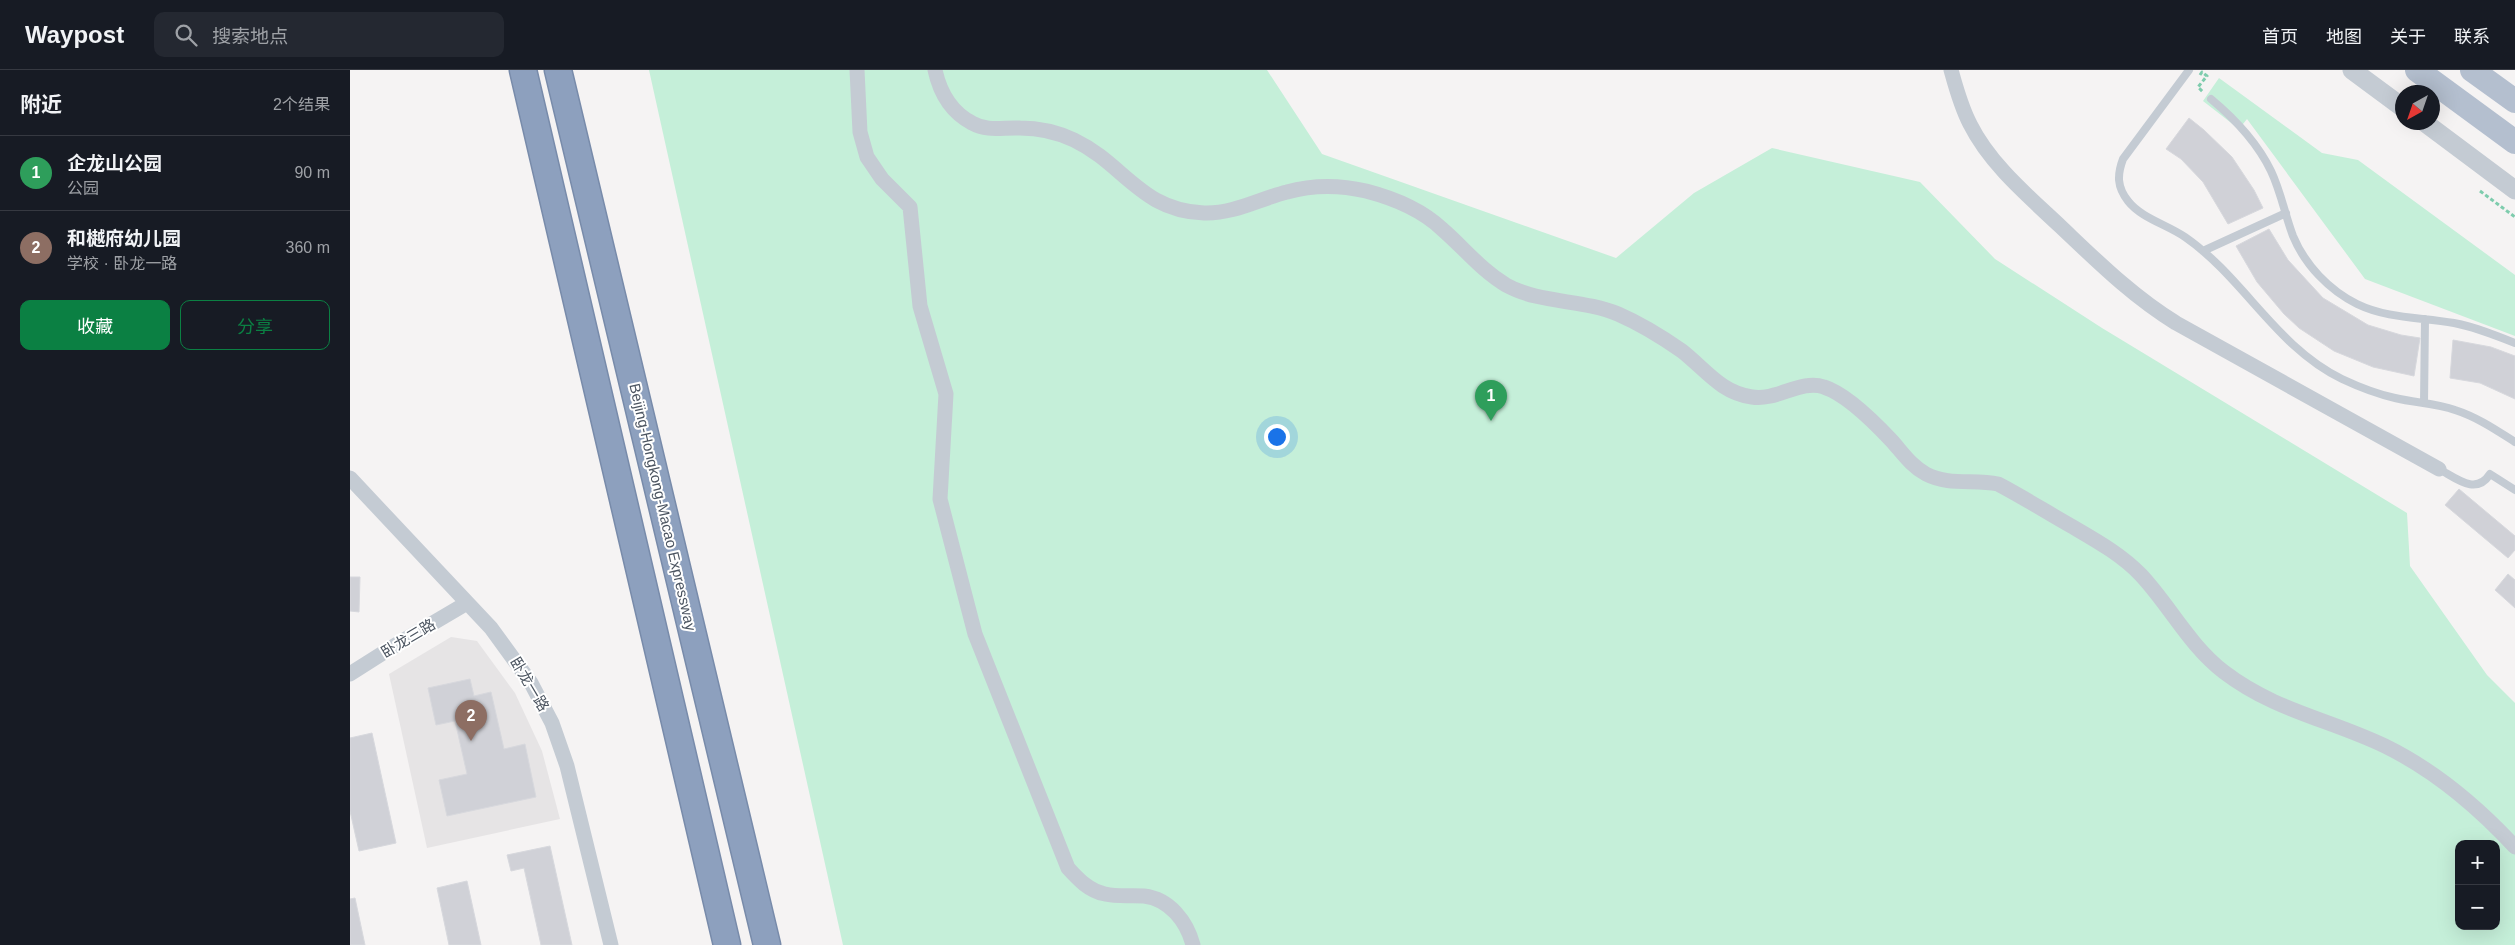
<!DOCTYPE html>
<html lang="zh">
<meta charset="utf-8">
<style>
:root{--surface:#171b24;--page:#242831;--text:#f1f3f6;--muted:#9ea1a6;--line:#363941;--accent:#0b8043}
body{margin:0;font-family:Helvetica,"Noto Sans SC",sans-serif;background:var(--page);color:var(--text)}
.controls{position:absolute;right:15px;bottom:15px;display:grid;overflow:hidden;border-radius:10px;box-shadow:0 5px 20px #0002}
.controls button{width:45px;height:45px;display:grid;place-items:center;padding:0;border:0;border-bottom:1px solid var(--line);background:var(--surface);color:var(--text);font:25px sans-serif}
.compass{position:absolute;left:2045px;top:15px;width:45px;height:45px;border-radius:50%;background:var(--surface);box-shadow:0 5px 20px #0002;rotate:220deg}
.you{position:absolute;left:926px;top:366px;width:18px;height:18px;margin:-12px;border:4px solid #fff;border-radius:50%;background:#1a73e8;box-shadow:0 0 0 8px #1a73e833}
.badge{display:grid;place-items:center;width:32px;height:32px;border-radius:50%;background:var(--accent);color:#fff;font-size:16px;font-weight:700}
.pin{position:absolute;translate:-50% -41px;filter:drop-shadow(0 1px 2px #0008)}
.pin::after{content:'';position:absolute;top:26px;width:18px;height:15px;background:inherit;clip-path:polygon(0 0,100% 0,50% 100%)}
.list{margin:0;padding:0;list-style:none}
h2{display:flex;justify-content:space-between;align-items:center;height:65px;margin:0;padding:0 20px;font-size:21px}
h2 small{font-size:16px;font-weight:400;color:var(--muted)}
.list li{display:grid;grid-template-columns:32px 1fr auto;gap:15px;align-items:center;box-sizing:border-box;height:75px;padding:0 20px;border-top:1px solid var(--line)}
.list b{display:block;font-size:19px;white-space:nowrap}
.list p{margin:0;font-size:16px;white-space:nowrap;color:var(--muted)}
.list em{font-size:16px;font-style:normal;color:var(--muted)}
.actions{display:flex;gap:10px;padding:15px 20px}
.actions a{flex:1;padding:11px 0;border:1px solid var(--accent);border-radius:10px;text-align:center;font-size:18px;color:var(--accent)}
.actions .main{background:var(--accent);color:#fff}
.icon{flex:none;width:28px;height:28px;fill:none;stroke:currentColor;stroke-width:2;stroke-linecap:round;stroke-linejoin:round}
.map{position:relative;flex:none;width:2165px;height:875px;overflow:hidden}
header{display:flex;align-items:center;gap:30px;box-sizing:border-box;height:70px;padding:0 25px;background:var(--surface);border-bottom:1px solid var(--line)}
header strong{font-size:24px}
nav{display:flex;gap:28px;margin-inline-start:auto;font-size:18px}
.search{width:350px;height:45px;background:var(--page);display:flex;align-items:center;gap:12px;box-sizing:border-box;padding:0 18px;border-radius:10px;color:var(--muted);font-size:19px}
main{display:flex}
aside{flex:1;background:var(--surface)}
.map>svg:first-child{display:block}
</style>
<header>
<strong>Waypost</strong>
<div class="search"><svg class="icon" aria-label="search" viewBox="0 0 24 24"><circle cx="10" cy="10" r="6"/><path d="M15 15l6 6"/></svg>搜索地点</div>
<nav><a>首页</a><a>地图</a><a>关于</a><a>联系</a></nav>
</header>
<main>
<aside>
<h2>附近<small>2个结果</small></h2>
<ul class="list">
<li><span class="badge" style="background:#2e9e5b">1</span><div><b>企龙山公园</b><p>公园</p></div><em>90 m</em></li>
<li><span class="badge" style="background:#8d6e63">2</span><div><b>和樾府幼儿园</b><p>学校 · 卧龙一路</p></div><em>360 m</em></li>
</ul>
<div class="actions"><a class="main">收藏</a><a>分享</a></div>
</aside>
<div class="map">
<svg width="2165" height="875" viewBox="0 0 2165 875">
<rect width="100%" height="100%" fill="#f5f3f3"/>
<path fill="#e6e4e5" d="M101 567 127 571 165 623 192 681 210 749 77 778 39 604Z"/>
<path fill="#c5efd9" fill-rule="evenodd" d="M299 0H917L972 84 1266 188 1344 123 1422 78 1570 112 1645 189 1752 258 2057 443 2060 496 2137 605 2165 633V875H493ZM2109 774H2146V856H2109Z
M1869 8 1972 83 2008 90 2165 205V266L2015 209 1897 49 1889 59 1853 31Z"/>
<path fill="#d0d1d7" stroke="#d7d8dd" d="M1839 48 1854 60 1882 87 1904 120 1913 138 1878 154 1853 112 1831 89 1816 79Z
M1919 159 1938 190 1973 228 2018 255 2051 265 2070 268 2064 306 2023 297 1984 281 1949 258 1934 244 1907 212 1886 176Z
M2103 270 2141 277 2165 286V329L2130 313 2100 308Z
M2109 419 2165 466V480L2158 488 2095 435Z
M2158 504 2165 510V538L2145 520Z
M0 507H10L9 542 0 541Z
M120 609 124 626 141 622 154 679 175 674 186 727 97 746 89 710 117 704 105 651 86 655 78 618Z
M22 663 46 773 9 781 0 741V668Z
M200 776 222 875H191L174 798 161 801 157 785Z
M117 811 131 875H99L87 818Z
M5 828 15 875H0V829Z"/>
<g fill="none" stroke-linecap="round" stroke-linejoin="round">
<defs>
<path id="motorway" d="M173 0 377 875
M208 0 417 875"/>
</defs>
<use href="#motorway" stroke="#788baa" stroke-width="29"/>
<path stroke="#7eccad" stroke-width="3" stroke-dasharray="4 2.5" stroke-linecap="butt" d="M1850 5 1852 2 1857 6 1848 17 1853 22
M2130 121 2165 147"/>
<path stroke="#c4cbd3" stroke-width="8" d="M1839 0 1773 89C1767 105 1767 117 1778 131 1791 148 1818 155 1835 167 1894 208 1926 277 1992 309 2009 317 2027 324 2045 328 2065 333 2086 333 2105 340 2127 347 2146 360 2165 372
M1861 29C1885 49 1907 72 1921 101 1931 122 1935 145 1943 166 1955 195 1979 220 2007 234 2038 249 2071 247 2104 253 2125 257 2145 265 2165 273
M1853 181 1936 143
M2074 333 2075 249
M2089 399C2106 408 2126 426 2140 404L2165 420"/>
<path stroke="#c4cbd3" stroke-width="15" d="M507 0 510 62 517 87 532 109 560 137 570 236 596 324 590 429 625 564 718 798C728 809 739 821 755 824 768 827 781 825 794 826 820 829 837 852 843 875
M585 0C590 23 601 42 622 53 638 62 653 57 670 58 688 58 707 62 724 70 774 94 791 141 854 143 884 144 909 129 937 122 962 115 990 115 1016 121 1043 128 1071 139 1092 159 1114 178 1131 200 1156 215 1190 234 1233 229 1268 244 1291 254 1312 267 1332 281 1355 299 1371 323 1402 327 1427 331 1451 309 1474 317 1496 324 1525 353 1541 370 1552 382 1561 396 1576 404 1599 416 1624 409 1648 414 1673 427 1698 443 1723 457 1747 471 1772 485 1791 505 1820 536 1839 575 1874 602 1925 641 1979 649 2035 676 2086 701 2127 736 2165 777
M1601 0C1606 18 1611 37 1620 54 1640 94 1677 125 1710 156 1747 191 1782 226 1826 253L2089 399
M0 408 141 558 181 613 202 653 217 696 261 875
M0 604 44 576 117 533"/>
<path stroke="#c4cbd3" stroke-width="19" d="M2002 0 2052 37
M2074 52 2165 120"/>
<path stroke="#b4bfcf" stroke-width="24" d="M2067 0 2165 72
M2122 0 2165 31"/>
<use href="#motorway" stroke="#8da0be" stroke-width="26"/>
</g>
<g text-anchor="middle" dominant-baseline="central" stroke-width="4" stroke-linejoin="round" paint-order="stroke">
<g font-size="15" fill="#4b5460" stroke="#fff">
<text transform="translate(313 437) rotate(77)">Beijing-Hongkong-Macao Expressway</text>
<text transform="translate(58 568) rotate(-31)">卧龙三路</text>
<text transform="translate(180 614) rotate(59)">卧龙一路</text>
</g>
</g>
</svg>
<div class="controls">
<button>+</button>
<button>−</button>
</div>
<svg class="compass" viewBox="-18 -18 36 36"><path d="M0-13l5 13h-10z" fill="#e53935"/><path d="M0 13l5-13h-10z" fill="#9ea1a6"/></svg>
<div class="you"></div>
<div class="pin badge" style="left:1141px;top:351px;background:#2e9e5b">1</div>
<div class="pin badge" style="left:121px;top:671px;background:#8d6e63">2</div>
</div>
</main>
